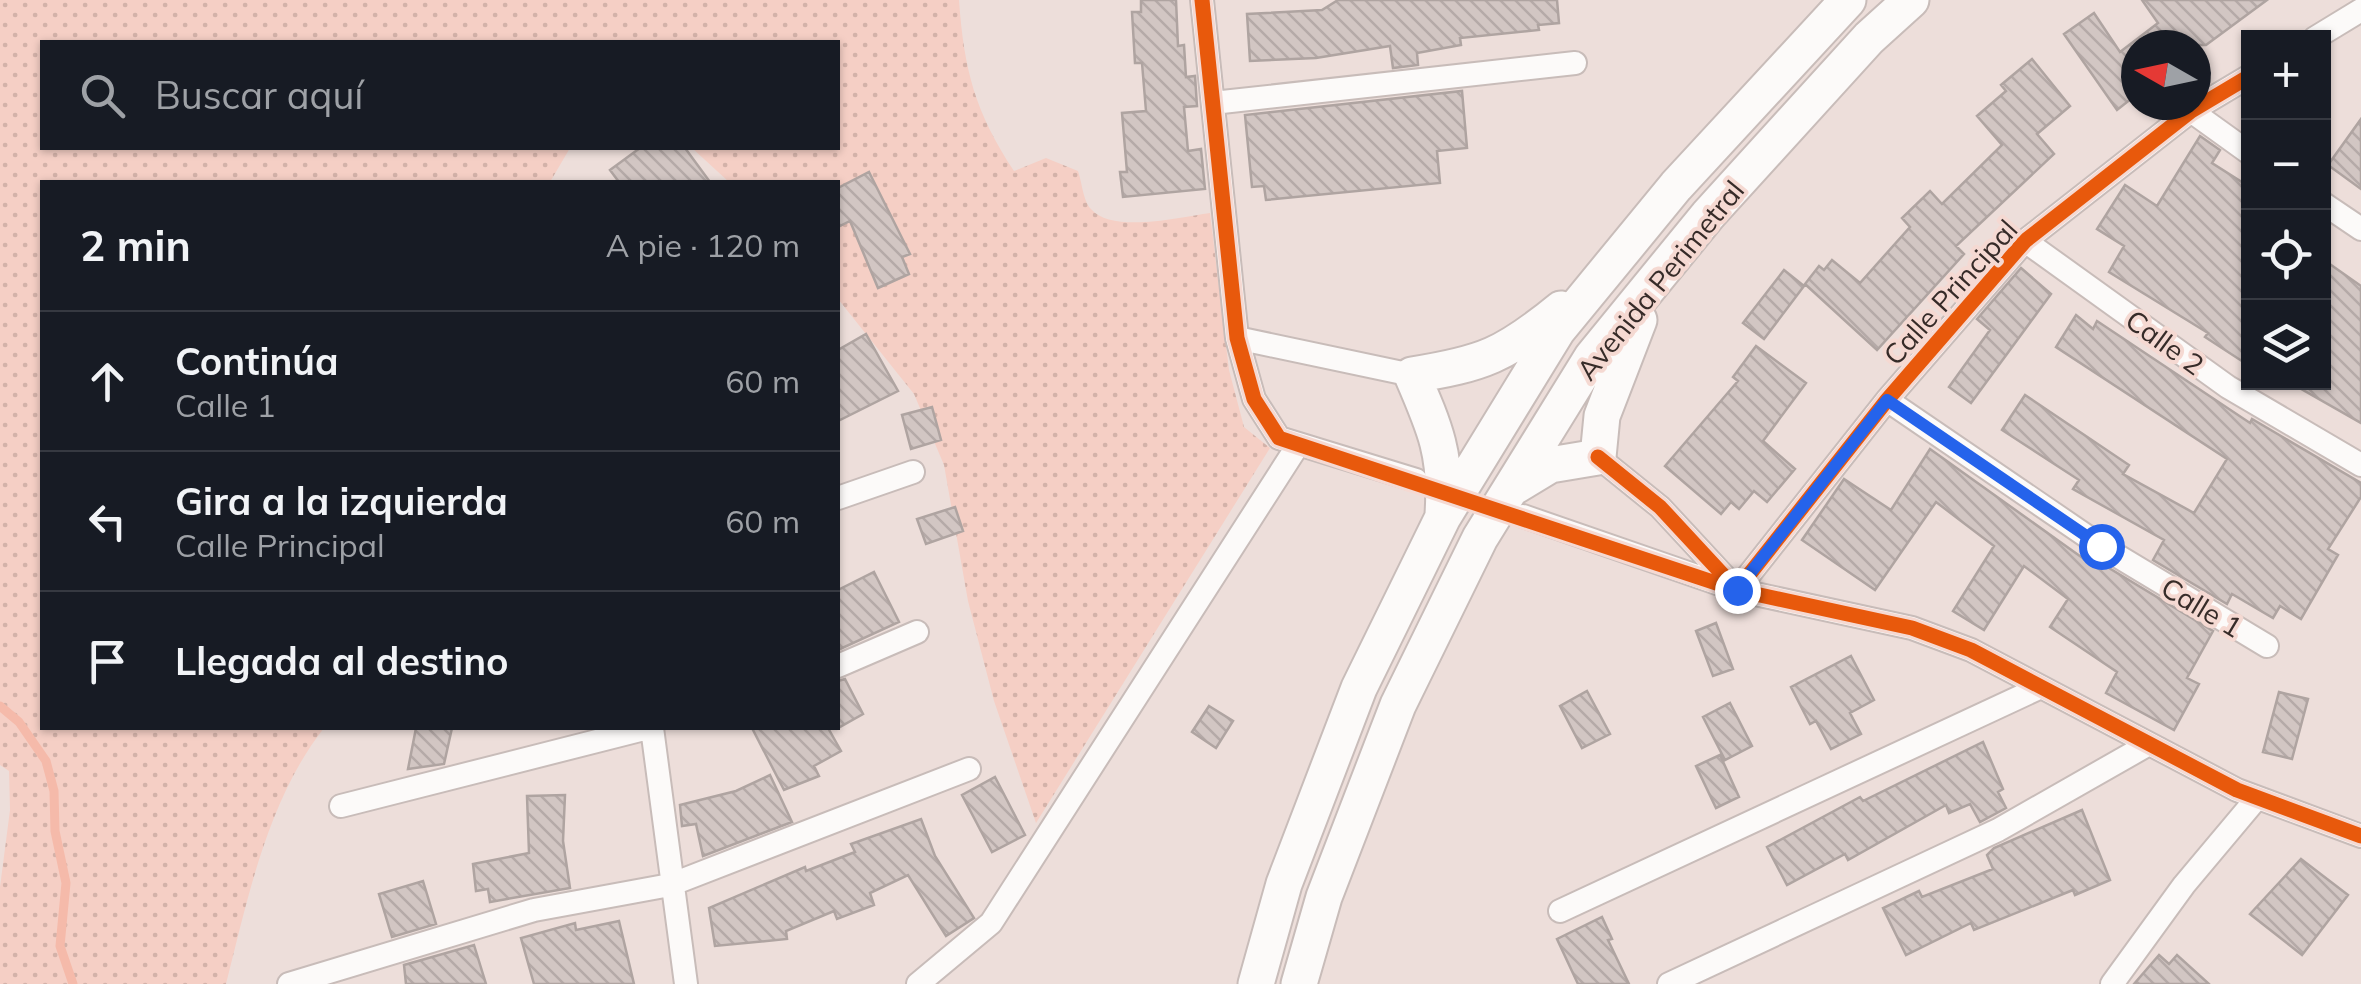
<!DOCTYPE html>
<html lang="es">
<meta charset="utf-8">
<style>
:root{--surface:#171b24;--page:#20242c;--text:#f1f3f6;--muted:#9ea1a6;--line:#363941}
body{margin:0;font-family:Mulish,sans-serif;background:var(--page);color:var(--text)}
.controls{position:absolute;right:30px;top:30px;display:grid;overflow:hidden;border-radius:0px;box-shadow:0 2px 8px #0004}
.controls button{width:90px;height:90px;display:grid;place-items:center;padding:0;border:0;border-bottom:2px solid var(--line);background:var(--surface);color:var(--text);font:50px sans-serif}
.compass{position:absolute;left:2121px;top:30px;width:90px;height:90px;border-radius:50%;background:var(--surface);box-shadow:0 2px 8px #0004;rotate:279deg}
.stop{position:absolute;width:30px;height:30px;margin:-22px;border:8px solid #2563eb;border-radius:50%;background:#fff}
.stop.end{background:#2563eb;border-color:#fff;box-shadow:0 2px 10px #0008}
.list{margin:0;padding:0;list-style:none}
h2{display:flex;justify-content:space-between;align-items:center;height:130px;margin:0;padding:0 40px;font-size:42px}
h2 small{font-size:32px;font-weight:400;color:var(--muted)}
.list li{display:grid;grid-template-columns:65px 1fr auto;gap:30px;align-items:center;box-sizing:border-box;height:140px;padding:0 40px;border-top:2px solid var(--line)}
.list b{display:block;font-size:38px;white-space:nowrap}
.list p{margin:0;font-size:32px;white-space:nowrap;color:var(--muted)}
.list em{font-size:32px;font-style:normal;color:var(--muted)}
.icon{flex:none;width:55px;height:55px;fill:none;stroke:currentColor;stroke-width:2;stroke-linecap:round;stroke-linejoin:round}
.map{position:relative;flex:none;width:2361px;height:984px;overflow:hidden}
.search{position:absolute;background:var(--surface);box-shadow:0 2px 8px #0004;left:40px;top:40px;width:800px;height:110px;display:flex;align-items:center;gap:25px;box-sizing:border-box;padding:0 35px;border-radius:0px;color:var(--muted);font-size:38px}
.panel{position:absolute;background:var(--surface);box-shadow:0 2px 8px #0004;left:40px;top:180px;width:800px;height:550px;border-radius:0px}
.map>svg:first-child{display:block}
</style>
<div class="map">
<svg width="2361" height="984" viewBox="0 0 2361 984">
<defs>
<pattern id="grass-dots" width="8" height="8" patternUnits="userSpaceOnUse" patternTransform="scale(2.5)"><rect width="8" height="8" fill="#f5cfc5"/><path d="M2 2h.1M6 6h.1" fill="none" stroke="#d3b2a9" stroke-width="1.8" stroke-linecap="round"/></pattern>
<pattern id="building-back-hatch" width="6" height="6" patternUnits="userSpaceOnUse" patternTransform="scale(2.5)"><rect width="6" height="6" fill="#d2c6c3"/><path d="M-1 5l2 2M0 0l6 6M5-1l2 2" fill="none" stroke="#b5aaa8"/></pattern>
</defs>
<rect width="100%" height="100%" fill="#eddeda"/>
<path fill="url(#grass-dots)" d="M0 0H959C964 70 975 112 1014 171L1046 158 1078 171C1082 182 1083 201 1091 209 1112 234 1181 217 1210 213L1229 370 1244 427 1270 448 1036 823 994 701 968 601 944 465 914 394 838 299V182H729L692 148H838V42H42V148H570L550 182H42V728H324C268 799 248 897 226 984H0V887L10 810 9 771 0 765Z"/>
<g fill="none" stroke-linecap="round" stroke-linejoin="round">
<path stroke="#f5baaa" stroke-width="9" d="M0 706 19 722 46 761 54 791 55 831 66 883 60 946 73 984"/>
</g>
<path fill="url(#building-back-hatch)" stroke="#afa4a1" stroke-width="2.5" d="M1141 0H1176L1178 46 1184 45 1186 77 1195 76 1197 106 1184 107 1188 151 1201 149 1205 189 1123 197 1120 172H1127L1122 113 1146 111 1142 63H1135L1132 12H1141Z
M1338 0H1557L1559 23 1538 25 1539 30 1460 38 1461 45 1417 53 1418 65 1393 68 1390 46 1316 58 1250 61 1247 14 1322 10Z
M2142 0H2267L2206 45H2136V95L2117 110 2064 34 2094 13 2120 52 2158 23Z
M2032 59 2070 106 2037 134 2054 154 1956 246 1964 254 1877 350 1805 284 1819 266 1824 270 1832 260 1860 283 1910 227 1902 218 1930 191 1942 204 2002 145 1977 116 2006 91 2001 85Z
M1462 91 1467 148 1437 151 1440 183 1266 200 1264 186 1252 187 1245 115Z
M2361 119V189L2328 165Z
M2200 136 2220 150 2212 163 2248 186V365L2205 337 2208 333 2109 272 2124 246 2097 229 2125 185 2157 206Z
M640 148H685L710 182H619L610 170Z
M869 172 910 254 902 257 909 274 878 288 850 221 838 227V188Z
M2324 260 2361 286V423L2289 382H2324Z
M2021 268 2051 294 1971 403 1949 387 1990 330 1977 319Z
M1784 270 1804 286 1764 339 1743 323Z
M2076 315 2093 329 2097 321 2250 423 2252 419 2361 483V497L2328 549 2338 555 2301 619 2280 606 2273 618 2232 594 2227 604 2153 560 2164 540 2073 489 2079 480 2002 430 2025 395 2129 465 2123 474 2194 513 2227 459 2056 347Z
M866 334 898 391 838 421V350Z
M1756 346 1806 383 1763 441 1795 469 1767 502 1754 491 1739 509 1731 502 1721 514 1665 466 1738 381 1733 377Z
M932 407 941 440 911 449 902 415Z
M1930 449 2091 564 2094 559 2213 631 2187 678 2199 684 2174 730 2106 693 2117 672 2050 627 2068 599 2024 566 1984 630 1953 611 1994 546 1936 502 1875 590 1802 540 1844 479 1891 510Z
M955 507 963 531 926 544 917 519Z
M874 572 899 622 838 650V590Z
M1716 623 1733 669 1713 676 1696 631Z
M1851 656 1874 700 1850 713 1861 734 1831 749 1816 721 1810 724 1791 687Z
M845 679 863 714 838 728V681Z
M1587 691 1610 734 1582 748 1560 706Z
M2279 692 2308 699 2292 759 2263 752Z
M1730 703 1752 746 1725 760 1703 717Z
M1209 706 1233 721 1216 748 1192 732Z
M416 728H452L444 764 408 769Z
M752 728H828L841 751 814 766 819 776 784 790Z
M1983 742 2003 789 1998 792 2006 808 1980 822 1970 804 1949 813 1946 805 1848 860 1845 854 1787 885 1767 847 1860 797 1863 801Z
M1720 755 1739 797 1716 808 1696 766Z
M770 775 792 822 703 856 696 824 682 826 680 805 736 791Z
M995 777 1025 835 992 852 962 795Z
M565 795 563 841 570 888 490 902 488 889 476 891 473 864 529 853 527 796Z
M2082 810 2110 880 2075 895 2073 890 1974 930 1971 923 1906 955 1883 908 1919 891 1922 897 1993 869 1987 855 1994 848Z
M921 819 935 856 974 918 946 936 908 875 870 893 874 905 837 919 834 911 786 931 787 939 715 946 709 908 805 867 806 871 855 852 851 844Z
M2301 859 2348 895 2302 955 2250 914Z
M423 881 436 924 392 937 379 894Z
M1602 917 1612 939 1608 940 1629 984H1578L1557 939Z
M619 921 634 984H534L521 938 575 923 576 930Z
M474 945 486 984H406L404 965Z
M2159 955 2169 964 2177 955 2209 984H2134Z"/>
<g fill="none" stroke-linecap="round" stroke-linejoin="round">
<defs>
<path id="street" d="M1202 0 1237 338 1254 399 1279 438 1416 480
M2315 38 2361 10
M1213 103 1575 63
M2191 111 2248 152
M2324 204 2361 229
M2025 241 2228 387 2361 465
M1237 338 1412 375
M1887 400 2101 546 2267 646
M1598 457 1660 507 1737 590 1887 400 2025 241 2191 111 2248 77
M838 498 913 472
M1523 516 1737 590 1912 628 1971 650 2237 790 2361 836
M838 666 917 632
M652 728 686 984
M341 806 648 728
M1560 911 2041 687
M289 984 534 910 670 885 969 769
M918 984 991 923 1298 445
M1669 984 1998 830 2149 744
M2112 984 2184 885 2257 798"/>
<path id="primary" d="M1512 488 1550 465 1598 457 1602 416 1639 320
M1443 514C1447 455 1435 428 1412 375 1483 364 1505 355 1561 309
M1256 984 1284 884 1359 688 1443 517 1557 331 1676 186 1848 0
M1299 984 1324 897 1398 705 1480 538 1592 357 1708 215 1869 38 1911 0"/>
</defs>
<use href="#street" stroke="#c8bcb9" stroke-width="26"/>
<use href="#primary" stroke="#c8bcb9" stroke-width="39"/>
<use href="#street" stroke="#fcfaf9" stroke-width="22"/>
<use href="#primary" stroke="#fcfaf9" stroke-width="35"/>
<defs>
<path id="cycleway" d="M1202 0 1237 338 1254 399 1279 438 1737 590 1912 628 1971 650 2237 790 2361 836
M1598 457 1660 507 1737 590 1887 400 2025 241 2191 111 2248 77"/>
</defs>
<use href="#cycleway" stroke="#f5d9d2" stroke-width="21"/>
<use href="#cycleway" stroke="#e8590c" stroke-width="15"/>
</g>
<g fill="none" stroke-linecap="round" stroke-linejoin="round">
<path stroke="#2563eb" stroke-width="12" d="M1737 590 1887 400 2101 546"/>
</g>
<g text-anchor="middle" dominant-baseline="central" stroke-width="8" stroke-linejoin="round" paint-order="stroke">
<g font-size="28" fill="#362b28" stroke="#f5d9d2">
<text transform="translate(1660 280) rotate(-51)">Avenida Perimetral</text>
<text transform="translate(1950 292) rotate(-48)">Calle Principal</text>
<text transform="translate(2165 342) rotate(36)">Calle 2</text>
<text transform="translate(2202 607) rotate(31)">Calle 1</text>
</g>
</g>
</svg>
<div class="controls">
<button>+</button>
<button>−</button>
<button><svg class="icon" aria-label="locate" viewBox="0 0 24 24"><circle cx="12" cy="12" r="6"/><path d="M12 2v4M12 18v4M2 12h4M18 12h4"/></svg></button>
<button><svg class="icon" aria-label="layers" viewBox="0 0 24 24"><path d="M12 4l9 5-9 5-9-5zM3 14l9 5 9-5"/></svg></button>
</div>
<svg class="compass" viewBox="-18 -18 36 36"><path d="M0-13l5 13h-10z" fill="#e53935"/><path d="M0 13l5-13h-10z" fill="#9ea1a6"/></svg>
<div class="stop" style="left:2101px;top:546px"></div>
<div class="stop end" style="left:1737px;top:590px"></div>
<div class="search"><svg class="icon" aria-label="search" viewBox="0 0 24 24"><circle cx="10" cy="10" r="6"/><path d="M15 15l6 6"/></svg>Buscar aquí</div>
<section class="panel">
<h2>2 min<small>A pie · 120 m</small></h2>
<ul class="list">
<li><svg class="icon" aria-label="ahead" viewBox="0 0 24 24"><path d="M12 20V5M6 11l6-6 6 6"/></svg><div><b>Continúa</b><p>Calle 1</p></div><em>60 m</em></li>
<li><svg class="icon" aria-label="left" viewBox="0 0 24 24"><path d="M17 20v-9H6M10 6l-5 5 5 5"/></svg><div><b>Gira a la izquierda</b><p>Calle Principal</p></div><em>60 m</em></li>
<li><svg class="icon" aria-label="arrive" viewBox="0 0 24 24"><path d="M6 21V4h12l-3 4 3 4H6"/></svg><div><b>Llegada al destino</b></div></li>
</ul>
</section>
</div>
